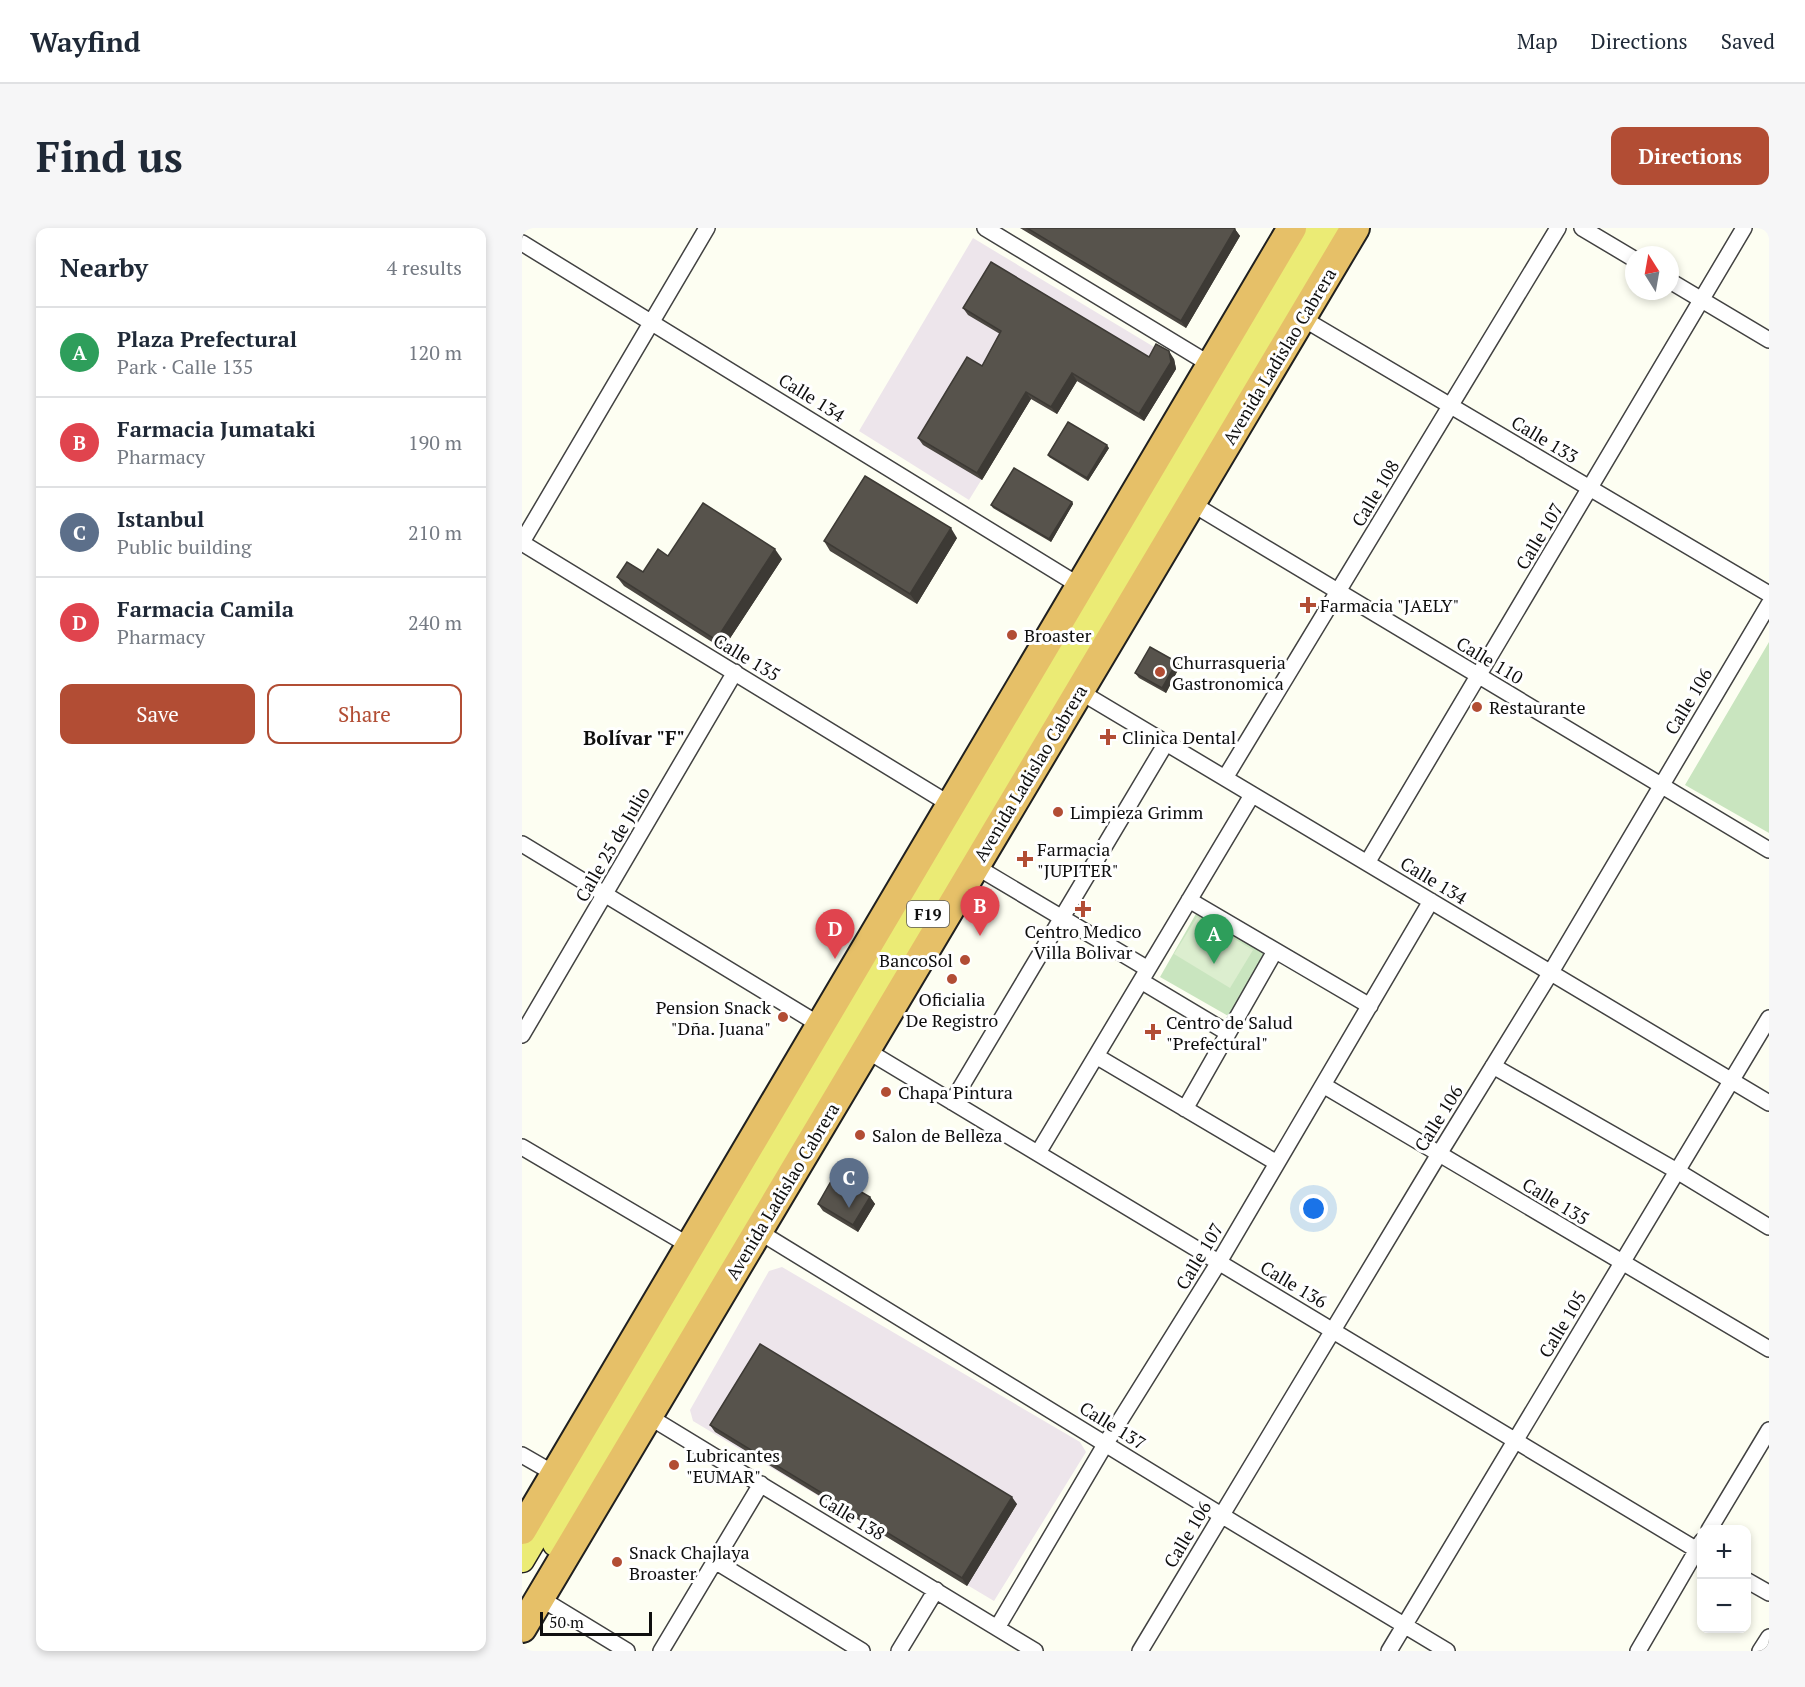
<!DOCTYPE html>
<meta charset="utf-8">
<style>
:root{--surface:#fff;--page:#f6f6f7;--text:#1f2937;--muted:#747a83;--line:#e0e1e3;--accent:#b24d34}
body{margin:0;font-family:"PT Serif",serif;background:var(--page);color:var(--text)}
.controls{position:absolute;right:18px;bottom:18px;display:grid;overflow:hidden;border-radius:12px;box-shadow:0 3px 9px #0003}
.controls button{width:54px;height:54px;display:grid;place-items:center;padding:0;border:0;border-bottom:2px solid var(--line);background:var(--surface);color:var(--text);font:30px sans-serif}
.compass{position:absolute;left:1103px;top:18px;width:54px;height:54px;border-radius:50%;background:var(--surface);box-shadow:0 3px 9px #0003;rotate:349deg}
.scale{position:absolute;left:18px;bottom:15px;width:112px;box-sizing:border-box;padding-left:6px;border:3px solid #0f0f0f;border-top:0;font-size:16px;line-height:21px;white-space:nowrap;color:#0f0f0f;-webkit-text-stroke:4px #fff;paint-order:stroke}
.you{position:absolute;left:792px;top:981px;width:21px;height:21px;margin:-15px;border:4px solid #fff;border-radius:50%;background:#1a73e8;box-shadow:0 0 0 9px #1a73e833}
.badge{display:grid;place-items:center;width:39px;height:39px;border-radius:50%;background:var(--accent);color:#fff;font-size:20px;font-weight:700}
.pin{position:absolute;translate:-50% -50px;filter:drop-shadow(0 2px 3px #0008)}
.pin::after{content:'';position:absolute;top:32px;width:21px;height:18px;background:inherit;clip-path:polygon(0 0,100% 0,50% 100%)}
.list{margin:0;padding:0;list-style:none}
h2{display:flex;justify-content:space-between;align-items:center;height:78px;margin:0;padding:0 24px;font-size:26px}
h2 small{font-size:20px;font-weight:400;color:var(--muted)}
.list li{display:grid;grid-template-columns:39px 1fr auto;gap:18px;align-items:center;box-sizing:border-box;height:90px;padding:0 24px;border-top:2px solid var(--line)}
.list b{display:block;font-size:22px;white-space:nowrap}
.list p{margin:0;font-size:20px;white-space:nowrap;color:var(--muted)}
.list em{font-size:20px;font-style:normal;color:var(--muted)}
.actions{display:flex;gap:12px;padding:18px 24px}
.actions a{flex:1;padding:14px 0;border:2px solid var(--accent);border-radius:12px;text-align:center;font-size:21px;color:var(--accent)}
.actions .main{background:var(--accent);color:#fff}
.map{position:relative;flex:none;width:1247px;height:1423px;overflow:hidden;border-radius:12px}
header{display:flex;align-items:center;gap:36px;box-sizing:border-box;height:84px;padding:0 30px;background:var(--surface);border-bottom:2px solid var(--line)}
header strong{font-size:28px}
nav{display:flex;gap:33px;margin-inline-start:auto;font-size:21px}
.intro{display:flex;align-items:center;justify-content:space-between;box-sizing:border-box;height:144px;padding:0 36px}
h1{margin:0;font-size:42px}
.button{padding:15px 27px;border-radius:12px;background:var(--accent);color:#fff;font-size:21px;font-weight:700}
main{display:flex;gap:36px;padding:0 36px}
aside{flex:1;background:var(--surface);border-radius:12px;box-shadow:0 3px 9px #0003}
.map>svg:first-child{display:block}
</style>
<header>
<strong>Wayfind</strong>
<nav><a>Map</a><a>Directions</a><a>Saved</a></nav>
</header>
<div class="intro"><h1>Find us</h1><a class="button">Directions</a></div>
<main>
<aside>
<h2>Nearby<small>4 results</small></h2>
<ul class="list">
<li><span class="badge" style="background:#2e9e5b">A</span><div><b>Plaza Prefectural</b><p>Park · Calle 135</p></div><em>120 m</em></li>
<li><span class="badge" style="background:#e0444e">B</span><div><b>Farmacia Jumataki</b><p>Pharmacy</p></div><em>190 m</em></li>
<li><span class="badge" style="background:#5c6f8a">C</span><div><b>Istanbul</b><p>Public building</p></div><em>210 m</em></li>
<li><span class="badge" style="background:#e0444e">D</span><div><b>Farmacia Camila</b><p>Pharmacy</p></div><em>240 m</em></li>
</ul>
<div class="actions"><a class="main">Save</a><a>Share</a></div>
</aside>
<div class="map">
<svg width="1247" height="1423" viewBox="0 0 1247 1423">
<rect width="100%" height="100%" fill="#fdfef2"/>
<path fill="#ede5eb" d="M451 10 652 131 654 141 622 193 555 153 535 186 509 171 447 272 337 203Z
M260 1039 558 1214 564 1224 472 1373 171 1193 168 1182 247 1043Z"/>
<path fill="#c9e5bf" d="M1247 414V605L1163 557Z
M675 684 746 724 708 789 638 749Z"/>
<path fill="#dceecf" d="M675 689 731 722 708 760 652 726Z"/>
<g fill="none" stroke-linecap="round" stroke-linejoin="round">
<defs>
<path id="street" d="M463 0 689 137
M1060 0 1112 31
M0 15 558 358
M1148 53 1247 112
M780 90 1247 366
M669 275 1247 622
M0 314 185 0
M0 315 429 577
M557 463 1247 875
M703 550 1036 0
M0 616 298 797
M845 635 1222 0
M453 638 626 741
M667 672 848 778
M619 753 706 805
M0 807 213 444
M344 822 1180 1325
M574 828 755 935
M971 838 1155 943 1247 999
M801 857 1247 1121
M430 874 644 515
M663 881 753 723
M0 919 168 1018
M516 925 730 567
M236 1003 699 1287 925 1423
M126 1188 513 1423
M0 1227 33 1246
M1187 1302 1247 1202
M193 1333 340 1423
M1224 1352 1247 1365
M18 1370 105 1423
M475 1400 584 1215 697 1034 909 673
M139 1423 239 1256
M377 1423 414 1362
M618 1423 917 926 1029 744 1247 376
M867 1423 1247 790
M1116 1423 1180 1313
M1238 1423 1247 1409"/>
<path id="primary" d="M33 1316 812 0
M0 1332 791 0"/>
<path id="highway" d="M0 1302 770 0
M0 1400 833 0"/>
</defs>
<use href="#street" stroke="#424242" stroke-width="18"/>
<use href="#primary" stroke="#202020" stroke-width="27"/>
<use href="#highway" stroke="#202020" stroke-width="32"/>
<use href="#street" stroke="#fff" stroke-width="15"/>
<use href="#primary" stroke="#ebeb75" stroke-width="24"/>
<use href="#highway" stroke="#e6c068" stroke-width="28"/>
</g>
<path fill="#4b4741" d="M498 0H712L718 8 664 100Z
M441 80 627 129 652 131 654 141 622 193 555 153 535 186 509 171 460 252 401 217 396 210 460 138 478 106 446 87Z
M587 220 566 253 527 229 526 227Z
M550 274 551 276 529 314 471 280 469 277Z
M435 310 395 376 308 323 302 313Z
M146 328 260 331 201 421 102 358 95 349 121 344Z
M655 434 658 438 644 465 617 450 613 445Z
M348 969 353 976 336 1004 301 983 296 976Z
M188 1197 495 1276 445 1358 193 1204Z"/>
<path fill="#3d3a35" d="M713 1 718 8 664 100 659 93Z
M647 123 652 131 654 141 622 193 617 186Z
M550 145 555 153 535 186 529 179Z
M504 164 509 171 460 252 455 245Z
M585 217 587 220 566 253 565 250Z
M550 274 551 276 529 314 527 311Z
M429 300 435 310 395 376 388 366Z
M253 321 260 331 201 421 194 412Z
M655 434 658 438 644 465 640 460Z
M348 969 353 976 336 1004 331 997Z
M490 1269 495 1276 445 1358 440 1350Z"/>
<path fill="#57534c" stroke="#3d3a35" stroke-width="1.5" d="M505 0H712L713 1 659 93Z
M469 34 627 129 634 116 647 123 649 134 617 186 550 145 529 179 504 164 455 245 396 210 445 129 460 138 479 103 441 80Z
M546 194 585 217 565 250 526 227Z
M492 240 550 274 527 311 469 277Z
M343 248 429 300 388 366 302 313Z
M181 275 253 321 194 412 95 349 105 334 121 344 136 321 146 328Z
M628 419 655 434 640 460 613 445Z
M312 948 348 969 331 997 296 976Z
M238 1116 490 1269 440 1350 188 1197Z"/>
<g fill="#b24d34" stroke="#fff" stroke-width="2">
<path d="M783 368h6v6h6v6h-6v6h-6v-6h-6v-6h6z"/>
<circle cx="490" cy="407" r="6"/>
<circle cx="638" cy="444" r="6"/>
<circle cx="955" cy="479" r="6"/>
<path d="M583 500h6v6h6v6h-6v6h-6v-6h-6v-6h6z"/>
<circle cx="536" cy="584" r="6"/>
<path d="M500 622h6v6h6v6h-6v6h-6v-6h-6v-6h6z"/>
<path d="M558 672h6v6h6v6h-6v6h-6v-6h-6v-6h6z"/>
<circle cx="443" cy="732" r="6"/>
<circle cx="430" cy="751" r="6"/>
<circle cx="261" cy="789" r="6"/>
<path d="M628 795h6v6h6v6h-6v6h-6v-6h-6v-6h6z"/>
<circle cx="364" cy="864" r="6"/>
<circle cx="338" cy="907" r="6"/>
<circle cx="152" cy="1237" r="6"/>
<circle cx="95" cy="1334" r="6"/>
</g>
<g text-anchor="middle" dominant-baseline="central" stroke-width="6" stroke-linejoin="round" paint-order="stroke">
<rect fill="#fff" stroke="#575757" stroke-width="1.5" x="385" y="673" width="42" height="26" rx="4.5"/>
<g font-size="16" font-weight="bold" fill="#0f0f0f">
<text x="406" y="686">F19</text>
</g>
<g font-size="18" fill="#0f0f0f" stroke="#fff">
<text transform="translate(757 128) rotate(-59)">Avenida Ladislao Cabrera</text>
<text transform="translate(290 169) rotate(32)">Calle 134</text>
<text transform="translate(1023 211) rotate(31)">Calle 133</text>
<text transform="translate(853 265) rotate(-59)">Calle 108</text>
<text transform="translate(1017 308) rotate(-59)">Calle 107</text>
<text transform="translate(225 429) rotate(31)">Calle 135</text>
<text transform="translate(968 432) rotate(31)">Calle 110</text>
<text transform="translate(1166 473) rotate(-59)">Calle 106</text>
<text transform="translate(508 545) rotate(-59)">Avenida Ladislao Cabrera</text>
<text transform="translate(90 616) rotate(-60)">Calle 25 de Julio</text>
<text transform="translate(912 652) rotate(31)">Calle 134</text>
<text transform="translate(916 890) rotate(-58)">Calle 106</text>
<text transform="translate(260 963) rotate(-59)">Avenida Ladislao Cabrera</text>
<text transform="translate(1034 973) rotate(31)">Calle 135</text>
<text transform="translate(677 1028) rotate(-59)">Calle 107</text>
<text transform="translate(772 1056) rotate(31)">Calle 136</text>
<text transform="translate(1040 1096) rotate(-59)">Calle 105</text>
<text transform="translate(591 1197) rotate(32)">Calle 137</text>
<text transform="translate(330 1288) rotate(31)">Calle 138</text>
<text transform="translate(665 1306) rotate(-59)">Calle 106</text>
</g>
<g font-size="18" fill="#0f0f0f" stroke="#fff" text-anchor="start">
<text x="798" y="377">Farmacia "JAELY"</text>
<text x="502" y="407">Broaster</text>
<text x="650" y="434">Churrasqueria<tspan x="650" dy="21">Gastronomica</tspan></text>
<text x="967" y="479">Restaurante</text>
<text x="600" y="509">Clinica Dental</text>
<text x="548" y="584">Limpieza Grimm</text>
<text x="515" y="621">Farmacia<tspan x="515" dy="21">"JUPITER"</tspan></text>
<text x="561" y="703" text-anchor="middle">Centro Medico<tspan x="561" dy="21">Villa Bolivar</tspan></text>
<text x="431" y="732" text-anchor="end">BancoSol</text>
<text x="430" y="771" text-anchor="middle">Oficialia<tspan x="430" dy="21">De Registro</tspan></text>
<text x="249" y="779" text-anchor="end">Pension Snack<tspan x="249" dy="21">"Dña. Juana"</tspan></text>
<text x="644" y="794">Centro de Salud<tspan x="644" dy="21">"Prefectural"</tspan></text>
<text x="376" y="864">Chapa Pintura</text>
<text x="350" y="907">Salon de Belleza</text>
<text x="164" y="1227">Lubricantes<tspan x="164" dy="21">"EUMAR"</tspan></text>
<text x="107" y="1324">Snack Chajlaya<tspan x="107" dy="21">Broaster</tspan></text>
</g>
<g font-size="20" font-weight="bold" fill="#0f0f0f" stroke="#fff">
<text x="112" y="509">Bolívar "F"</text>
</g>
</g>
</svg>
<div class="controls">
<button>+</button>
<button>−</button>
</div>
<svg class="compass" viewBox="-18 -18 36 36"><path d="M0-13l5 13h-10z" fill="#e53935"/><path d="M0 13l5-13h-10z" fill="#747a83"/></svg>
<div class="scale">50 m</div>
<div class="you"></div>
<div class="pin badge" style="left:692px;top:736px;background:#2e9e5b">A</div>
<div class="pin badge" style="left:458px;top:708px;background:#e0444e">B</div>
<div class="pin badge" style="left:327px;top:980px;background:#5c6f8a">C</div>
<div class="pin badge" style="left:313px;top:731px;background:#e0444e">D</div>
</div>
</main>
